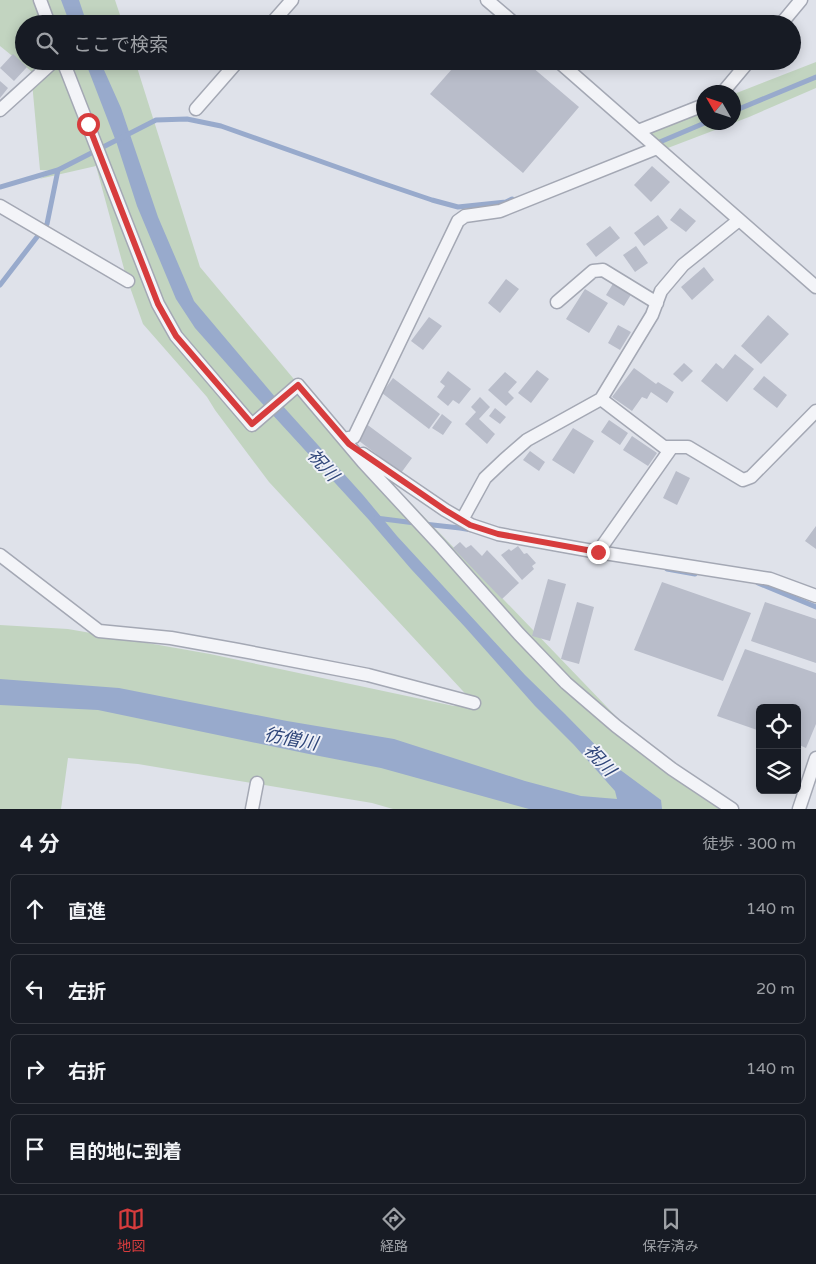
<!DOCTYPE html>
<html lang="ja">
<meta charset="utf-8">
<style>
:root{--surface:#171b24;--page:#20242c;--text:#f1f3f6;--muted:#9ea1a6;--line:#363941;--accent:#d73c3d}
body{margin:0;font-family:"Varela Round","Noto Sans JP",sans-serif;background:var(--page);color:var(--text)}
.controls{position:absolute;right:15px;bottom:15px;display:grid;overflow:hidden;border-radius:8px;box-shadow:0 2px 12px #0003}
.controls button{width:45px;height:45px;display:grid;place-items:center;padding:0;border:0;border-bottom:1px solid var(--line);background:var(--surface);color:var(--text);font:25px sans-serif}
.compass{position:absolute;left:696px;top:85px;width:45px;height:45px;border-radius:50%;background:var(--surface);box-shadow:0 2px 12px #0003;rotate:309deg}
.stop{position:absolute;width:15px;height:15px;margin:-11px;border:4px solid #d73c3d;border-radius:50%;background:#fff}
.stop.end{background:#d73c3d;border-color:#fff;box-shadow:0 1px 5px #0008}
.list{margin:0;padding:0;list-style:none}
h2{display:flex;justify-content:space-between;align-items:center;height:65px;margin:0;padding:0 20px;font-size:21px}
h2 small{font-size:16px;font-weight:400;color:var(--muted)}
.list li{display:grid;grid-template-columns:32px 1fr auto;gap:15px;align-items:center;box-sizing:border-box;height:70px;margin:0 10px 10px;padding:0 10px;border:1px solid var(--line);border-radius:8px}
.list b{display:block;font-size:19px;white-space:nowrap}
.list em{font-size:16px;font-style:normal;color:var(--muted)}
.icon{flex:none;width:28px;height:28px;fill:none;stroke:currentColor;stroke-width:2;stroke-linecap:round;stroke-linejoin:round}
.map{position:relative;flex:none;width:816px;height:809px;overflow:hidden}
.search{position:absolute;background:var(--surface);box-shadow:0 2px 12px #0003;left:15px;right:15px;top:15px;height:55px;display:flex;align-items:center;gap:12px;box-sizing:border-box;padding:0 18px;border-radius:28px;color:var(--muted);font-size:19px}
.sheet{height:385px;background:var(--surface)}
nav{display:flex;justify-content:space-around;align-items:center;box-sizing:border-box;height:70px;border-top:1px solid var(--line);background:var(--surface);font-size:14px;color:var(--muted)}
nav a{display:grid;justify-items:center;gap:2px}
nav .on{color:var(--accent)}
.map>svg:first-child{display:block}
</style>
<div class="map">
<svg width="816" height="809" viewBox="0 0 816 809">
<rect width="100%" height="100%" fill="#dfe2ea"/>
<path fill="#c2d4c0" d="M0 0H115L123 24H24V61H135L200 267 308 396 678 781 726 809H393L372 803 138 764 68 758 61 809H0V625L68 629 210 654 454 706 474 703 269 482 215 410 207 397 143 324 126 276 96 166 39 179 57 171 40 170 31 71 0 46Z
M816 62V88L749 117 660 151 638 131 703 106 704 122H734V94Z"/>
<path fill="#98aacc" d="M61 0H79L87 24H70Z
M85 61H100L121 108 158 217 194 301 281 404 363 495 397 536 525 675 565 714 619 769 661 800 662 809H529L381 768 309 754 98 710 0 705V679L119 688 287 721 394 739 525 781 581 796 617 799 615 791 574 745 535 706 465 627 411 569 369 520 259 400 195 328 176 299 137 206 117 144Z"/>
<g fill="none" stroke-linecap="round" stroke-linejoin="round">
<path stroke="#98aacc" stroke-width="5" d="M734 111 816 77
M655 144 707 122
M0 187 58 170 156 120 187 119 221 126 376 181 432 200 458 207 506 202 512 199
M0 285 47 224 58 170
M376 518 415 523
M424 524 460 528 472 530
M667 569 695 574
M758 583 816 607"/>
</g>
<path fill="#b9bdca" d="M13 54 27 67 14 81 0 68Z
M459 61H525L579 107 523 173 430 94Z
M0 81 8 88 0 98Z
M652 166 670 182 651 202 634 185Z
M680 208 696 221 686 232 670 220Z
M658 215 668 228 644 246 634 233Z
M610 226 620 238 596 257 586 244Z
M636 246 648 263 635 272 623 255Z
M704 267 714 280 692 300 681 287Z
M506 279 519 289 500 313 488 303Z
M614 282 632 293 624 306 606 295Z
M585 289 608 303 589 333 566 319Z
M768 315 789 334 761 364 741 346Z
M429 317 442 326 423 350 411 341Z
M618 325 631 332 620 350 608 343Z
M735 354 754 369 727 402 701 381 716 363 723 369Z
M684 363 693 371 682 382 673 374Z
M634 368 656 384 658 382 674 392 667 403 651 392 647 399 642 397 632 411 612 397Z
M537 370 549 379 531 403 518 393Z
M448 371 471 389 459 404 453 400 448 406 437 397 445 386 440 382Z
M505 372 517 382 508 392 514 398 506 406 488 390Z
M764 376 787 395 777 408 753 389Z
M393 378 440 414 429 429 382 393Z
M480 397 490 407 479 419 495 434 487 444 465 424 476 412 471 407Z
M495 408 506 417 500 424 489 416Z
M442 414 452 422 443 435 432 428Z
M609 420 628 433 620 445 601 432Z
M365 423 412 458 401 473 354 437Z
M573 428 594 441 574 474 552 460Z
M632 436 657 453 648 466 623 450Z
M530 451 545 462 539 471 523 460Z
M676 471 690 478 677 505 663 498Z
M816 526V549L805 541Z
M460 542 466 548 471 545 482 556 487 550 519 583 502 599 453 548Z
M518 546 524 554 527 553 536 563 532 566 534 569 522 580 501 555 509 549 511 551Z
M548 579 566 584 550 641 532 636Z
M662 582 751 613 723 681 634 650Z
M577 602 594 607 579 664 561 659Z
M765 602 816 619V663L751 641Z
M745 649 816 673V724L806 748 797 744V708H760V731L717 716Z"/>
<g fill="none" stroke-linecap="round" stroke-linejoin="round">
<defs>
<path id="minor" d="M40 0 49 24
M487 0 515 24
M271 24 292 0
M781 24 801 0
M63 61 158 304 176 336 252 425 298 385 363 462 439 544 519 634 566 683 616 726 672 769 732 809
M558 61 816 287
M723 92 749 61
M196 109 238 61
M0 110 54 61
M638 131 704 105
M0 206 128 281
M557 302 593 271 603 270 657 303
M601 399 664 447H688L743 480 751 477 816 411
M344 439 354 437 458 221 465 216 500 211 657 148
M363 454 445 510 471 525 498 534 598 552 770 579 816 596
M462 520 485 478 504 460 527 440 601 399 652 315 661 291 683 265 739 220
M598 552 672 447
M0 555 99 631 171 638 238 650 368 675 474 703
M252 809 257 783
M799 809 816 758"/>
</defs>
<use href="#minor" stroke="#a4a8b4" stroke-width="15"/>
<use href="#minor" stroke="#f3f4f8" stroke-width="12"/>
</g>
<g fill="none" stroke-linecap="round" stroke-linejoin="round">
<path stroke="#d73c3d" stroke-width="6" d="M88 124 158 304 176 336 252 424 298 385 349 444 445 510 470 525 498 534 598 552"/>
</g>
<g text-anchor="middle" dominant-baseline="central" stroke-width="4" stroke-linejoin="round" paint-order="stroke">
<g font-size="18" font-style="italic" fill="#2e4579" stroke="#eff1f7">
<text transform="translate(323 465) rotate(48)">祝川</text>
<text transform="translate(291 739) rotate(11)">彷僧川</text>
<text transform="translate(600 760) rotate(47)">祝川</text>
</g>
</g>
</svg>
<div class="controls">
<button><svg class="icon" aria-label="locate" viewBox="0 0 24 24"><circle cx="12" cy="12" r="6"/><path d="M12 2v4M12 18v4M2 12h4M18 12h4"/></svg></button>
<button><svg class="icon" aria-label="layers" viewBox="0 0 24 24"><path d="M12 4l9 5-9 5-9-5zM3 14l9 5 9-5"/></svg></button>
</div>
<svg class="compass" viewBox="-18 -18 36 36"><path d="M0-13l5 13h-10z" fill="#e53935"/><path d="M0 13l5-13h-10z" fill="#9ea1a6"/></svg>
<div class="stop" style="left:88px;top:124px"></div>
<div class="stop end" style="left:598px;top:552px"></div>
<div class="search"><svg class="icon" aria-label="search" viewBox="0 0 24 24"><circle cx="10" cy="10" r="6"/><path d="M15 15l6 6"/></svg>ここで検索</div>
</div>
<section class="sheet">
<h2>4 分<small>徒歩 · 300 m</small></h2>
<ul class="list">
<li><svg class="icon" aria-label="ahead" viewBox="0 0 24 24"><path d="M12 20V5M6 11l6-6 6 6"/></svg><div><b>直進</b></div><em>140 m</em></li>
<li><svg class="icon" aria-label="left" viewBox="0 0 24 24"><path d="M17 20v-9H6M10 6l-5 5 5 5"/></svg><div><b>左折</b></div><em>20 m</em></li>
<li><svg class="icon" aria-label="right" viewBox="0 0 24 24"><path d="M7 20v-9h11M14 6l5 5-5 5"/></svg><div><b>右折</b></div><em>140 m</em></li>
<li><svg class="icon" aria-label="arrive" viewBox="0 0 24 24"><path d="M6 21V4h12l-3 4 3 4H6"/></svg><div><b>目的地に到着</b></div></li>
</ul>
</section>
<nav>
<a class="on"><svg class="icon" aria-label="map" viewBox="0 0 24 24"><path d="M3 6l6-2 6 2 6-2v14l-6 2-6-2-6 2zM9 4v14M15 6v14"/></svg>地図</a>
<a><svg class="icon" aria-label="directions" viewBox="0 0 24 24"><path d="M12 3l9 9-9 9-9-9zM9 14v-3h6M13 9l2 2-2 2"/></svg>経路</a>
<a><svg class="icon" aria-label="saved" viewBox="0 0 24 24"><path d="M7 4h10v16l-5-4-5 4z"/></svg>保存済み</a>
</nav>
